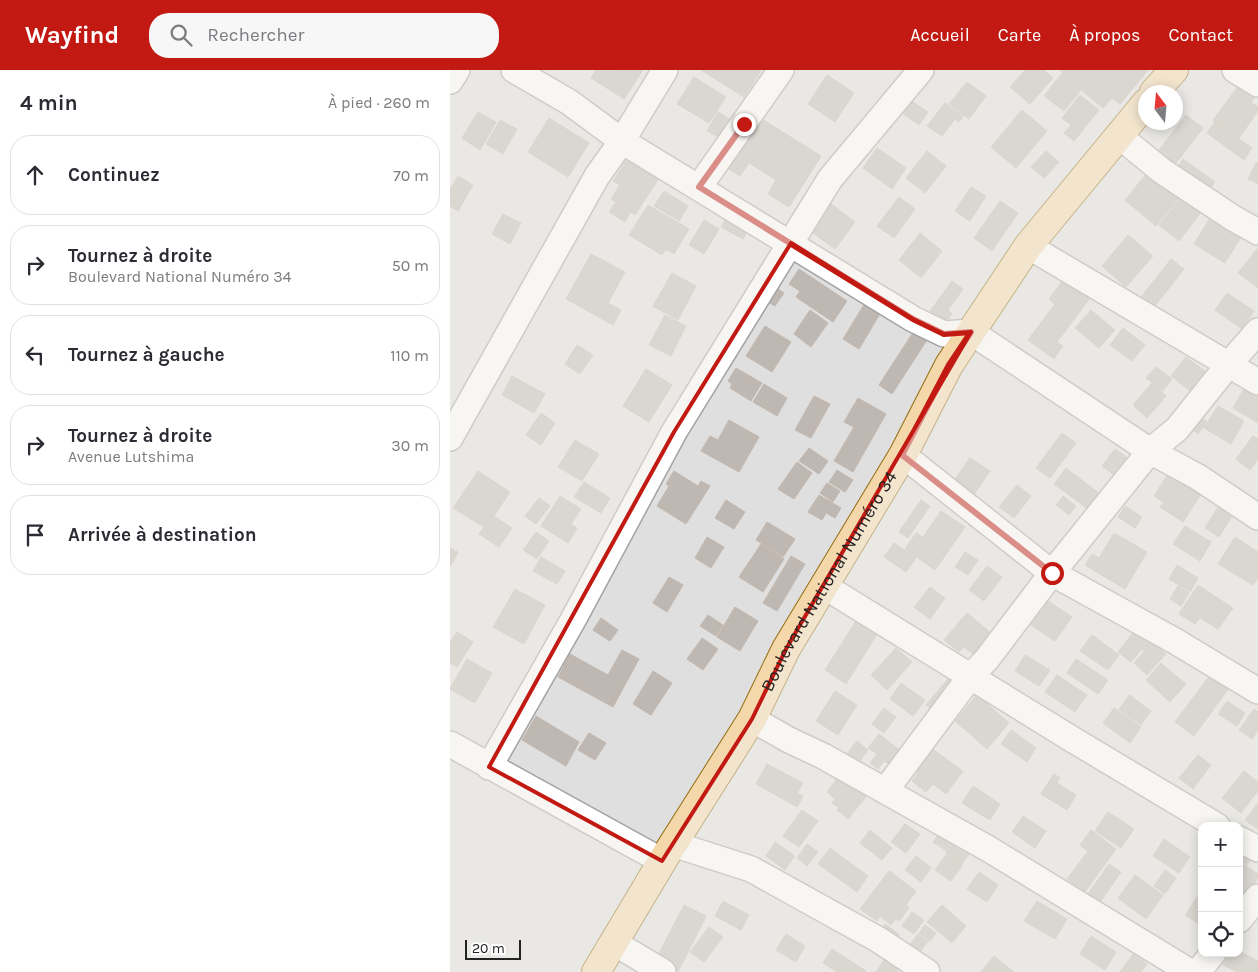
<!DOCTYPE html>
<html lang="fr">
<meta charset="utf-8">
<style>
:root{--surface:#fff;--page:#f7f7f7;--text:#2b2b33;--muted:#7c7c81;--line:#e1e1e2;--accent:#c21a12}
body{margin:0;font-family:Karla,sans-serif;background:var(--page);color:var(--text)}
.controls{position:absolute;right:15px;bottom:15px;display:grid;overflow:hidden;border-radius:10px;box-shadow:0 2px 12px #0003}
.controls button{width:45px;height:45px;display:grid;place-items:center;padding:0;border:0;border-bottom:1px solid var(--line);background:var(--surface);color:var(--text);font:25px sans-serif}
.compass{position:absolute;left:688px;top:15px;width:45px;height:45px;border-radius:50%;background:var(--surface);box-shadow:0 2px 12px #0003;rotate:344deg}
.scale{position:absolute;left:15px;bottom:12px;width:56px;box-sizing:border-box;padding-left:5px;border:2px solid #222;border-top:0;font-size:14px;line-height:18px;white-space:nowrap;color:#222;-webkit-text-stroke:4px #fff;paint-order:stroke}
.stop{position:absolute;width:15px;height:15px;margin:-11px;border:4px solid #c21a12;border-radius:50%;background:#fff}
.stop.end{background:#c21a12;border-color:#fff;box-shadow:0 1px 5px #0008}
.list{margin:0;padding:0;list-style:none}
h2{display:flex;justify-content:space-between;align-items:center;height:65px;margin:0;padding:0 20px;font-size:21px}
h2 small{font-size:16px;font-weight:400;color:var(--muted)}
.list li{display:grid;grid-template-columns:32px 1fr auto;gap:15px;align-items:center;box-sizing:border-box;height:80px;margin:0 10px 10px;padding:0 10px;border:1px solid var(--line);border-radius:20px}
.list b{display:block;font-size:19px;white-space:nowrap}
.list p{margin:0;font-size:16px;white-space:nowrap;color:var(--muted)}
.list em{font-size:16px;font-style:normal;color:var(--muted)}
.icon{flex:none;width:28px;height:28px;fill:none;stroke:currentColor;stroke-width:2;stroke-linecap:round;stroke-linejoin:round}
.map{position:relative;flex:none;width:808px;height:902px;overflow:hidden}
header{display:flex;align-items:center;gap:30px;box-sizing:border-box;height:70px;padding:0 25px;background:var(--accent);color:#fff}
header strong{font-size:24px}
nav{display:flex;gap:28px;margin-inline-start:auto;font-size:18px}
.search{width:350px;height:45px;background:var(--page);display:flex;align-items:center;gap:12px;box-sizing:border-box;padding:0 18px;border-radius:20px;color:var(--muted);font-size:19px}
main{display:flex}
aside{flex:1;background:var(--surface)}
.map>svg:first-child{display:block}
</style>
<header>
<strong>Wayfind</strong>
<div class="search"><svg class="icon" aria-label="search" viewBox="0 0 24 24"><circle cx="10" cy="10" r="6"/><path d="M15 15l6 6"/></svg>Rechercher</div>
<nav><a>Accueil</a><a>Carte</a><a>À propos</a><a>Contact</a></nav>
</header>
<main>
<aside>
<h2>4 min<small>À pied · 260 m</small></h2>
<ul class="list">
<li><svg class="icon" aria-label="ahead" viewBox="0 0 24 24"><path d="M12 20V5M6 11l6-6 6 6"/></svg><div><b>Continuez</b></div><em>70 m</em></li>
<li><svg class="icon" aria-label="right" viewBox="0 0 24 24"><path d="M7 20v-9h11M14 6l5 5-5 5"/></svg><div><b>Tournez à droite</b><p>Boulevard National Numéro 34</p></div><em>50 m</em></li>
<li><svg class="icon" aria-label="left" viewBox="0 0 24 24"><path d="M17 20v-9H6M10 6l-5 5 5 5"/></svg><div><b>Tournez à gauche</b></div><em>110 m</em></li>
<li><svg class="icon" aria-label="right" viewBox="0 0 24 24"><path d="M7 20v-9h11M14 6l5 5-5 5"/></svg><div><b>Tournez à droite</b><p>Avenue Lutshima</p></div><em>30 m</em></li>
<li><svg class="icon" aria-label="arrive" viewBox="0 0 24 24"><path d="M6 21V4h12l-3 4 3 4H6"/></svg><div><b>Arrivée à destination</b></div></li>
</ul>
</aside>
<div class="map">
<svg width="808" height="902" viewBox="0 0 808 902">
<rect width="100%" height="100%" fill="#f1efea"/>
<path fill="#e0dfdf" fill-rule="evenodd" d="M0 0H808V902H0ZM696 22H726V52H696ZM752 756H789V883H752Z"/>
<path fill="#bfb8b2" stroke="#c2b7ad" d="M146 0 154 1 193 0 174 29 141 8Z
M251 0H309L311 1 294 27Z
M575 0H594L603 8 580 34 560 17Z
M610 0H698L670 34 662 28 653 38 631 20 614 41 594 26 613 2Z
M377 5 404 23 385 52 358 34Z
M244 7 276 27 259 53 227 34Z
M517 12 536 26 519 49 499 34Z
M789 15 805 27 801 32 808 37V41L789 68 763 50Z
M630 25 649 40 624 71 614 63 621 55 612 48Z
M460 30 478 42 469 55 452 43Z
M495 33 513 46 509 52 505 49 492 66 477 56Z
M572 40 597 61 566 98 541 77Z
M28 42 46 52 30 80 12 68Z
M268 42 284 52 274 70 257 61Z
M304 44 371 86 339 137 318 124 326 110 299 93 290 106 272 95Z
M736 45 753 58 723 97 706 84Z
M99 48 139 73 118 107 78 82Z
M50 50 67 59 53 84 36 74Z
M765 52 802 78 794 90 757 63Z
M427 78 456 98 442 119 413 98Z
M477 81 496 96 475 123 456 108Z
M596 81 609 92 594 108 581 97Z
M178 88 209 108 185 145 161 129 170 115 163 111Z
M733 89 765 112 755 126 724 103Z
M806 93H808V114L798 109Z
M702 97 733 123 706 156 675 130Z
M8 106 23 115 8 141 0 136V120Z
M521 117 536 126 520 151 505 141Z
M214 121 238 136 229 151 204 136Z
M732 126 752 141 729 171 709 155Z
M449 127 465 139 444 168 427 156Z
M376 130 405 152 385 179 356 158Z
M550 131 568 143 542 181 524 168Z
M165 133 180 143 175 152 159 142Z
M198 135 239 159 224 184 216 179 212 185 179 165Z
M279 142 301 154 293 169 271 157Z
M53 144 71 153 60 174 42 164Z
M760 148 791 167 775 193 744 174Z
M254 150 269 159 254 184 239 175Z
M470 163 492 181 471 208 449 190Z
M678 165 703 186 676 217 652 196Z
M807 179H808V218L788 203Z
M141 184 175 202 158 233 171 240 163 255 116 229Z
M721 189 734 199 705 236 692 226Z
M349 199 397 231 383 252 346 227 350 221 339 214Z
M222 203 246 216 228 250 203 236Z
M614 209 640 228 607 272 613 276 604 289 578 270 605 234 599 229Z
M502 211 513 219 498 240 502 244 496 252 480 241Z
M324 216 334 223 325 236 315 230Z
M777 223 804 241 792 259 765 240Z
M415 233 431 242 409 279 393 269Z
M360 240 378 253 361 277 344 264Z
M641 240 665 260 649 278 625 258Z
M215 245 236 256 221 286 199 275Z
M315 256 341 272 322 302 296 286Z
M673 258 695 275 682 291 660 275Z
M464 261 477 270 442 324 429 315Z
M127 275 143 285 130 304 115 294Z
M736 287 759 304 744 324 721 306Z
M706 297 722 309 713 321 696 308Z
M286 298 312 313 301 331 280 318 282 314 278 311Z
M196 299 222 315 199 352 173 336Z
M62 306 95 324 84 343 52 325Z
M702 313 716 326 697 348 683 335Z
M314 314 337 328 327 346 303 332Z
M796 315 808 322V353L783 338Z
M364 326 380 334 361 368 345 360Z
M408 328 436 344 403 402 384 391 404 357 394 352Z
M768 336 794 351 781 374 754 358Z
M91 343 105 353 91 375 76 365Z
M749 346 757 352 748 364 740 358Z
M279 350 309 367 289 402 251 381 260 366 268 370Z
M612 363 626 373 600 408 586 398Z
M803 366 808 369V389L800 400 786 389Z
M125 370 149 384 132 411 108 397Z
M359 378 378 391 369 404 349 391Z
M665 379 684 393 671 410 652 396Z
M520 388 540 401 521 429 501 415Z
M347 392 362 403 344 429 328 419Z
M616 398 650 424 638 439 604 414Z
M387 400 403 410 395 422 379 412Z
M28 401 60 422 44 446 62 458 49 477 29 464 34 457 3 438Z
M224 401 248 416 251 411 260 416 236 454 207 436 219 416 216 414Z
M718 404 751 424 733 452 710 437 714 432 704 426Z
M134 412 160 428 151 443 124 427Z
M377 413 390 421 383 432 370 423Z
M567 415 581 426 564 448 549 437Z
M369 425 391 438 385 448 376 443 372 450 358 442Z
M110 426 131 439 121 454 127 458 118 473 91 456Z
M613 426 626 436 619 445 606 435Z
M89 428 100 436 86 454 75 446Z
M276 430 295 442 284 459 265 448Z
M471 430 480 436 458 468 449 462Z
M675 436 692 447 685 458 668 447Z
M768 437 782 446 769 467 755 458Z
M491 441 515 457 485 500 455 479 466 463 473 467Z
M317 452 345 469 333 487 306 470Z
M735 456 761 472 750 491 723 474Z
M86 462 99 471 87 489 73 480Z
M664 463 697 482 675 519 635 495 642 484 649 488Z
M257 467 274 477 261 498 245 488Z
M785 467 808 482V508L803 515 768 494Z
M444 473 466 488 456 502 434 487Z
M311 474 334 489 313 522 289 507Z
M0 478 8 482 1 495H0Z
M515 482 528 490 518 505 505 497Z
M341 486 355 494 327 541 313 533Z
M91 487 115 501 107 514 83 501Z
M727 495 748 508 740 522 719 509Z
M537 496 552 507 534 531 519 520Z
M219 507 233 515 217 542 203 533Z
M748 515 783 538 768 559 750 548 745 554 729 544Z
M728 516 739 523 731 536 720 529Z
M480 517 495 528 480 549 464 537Z
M65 519 95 535 74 574 43 557Z
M598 531 622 547 605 571 581 555Z
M285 537 308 551 290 581 267 567Z
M517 543 547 568 529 589 514 577 509 582 494 570Z
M258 545 273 555 266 566 250 556Z
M151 548 168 560 160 571 143 560Z
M408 548 429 561 396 614 375 600Z
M685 560 701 572 694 581 692 579 681 592 668 582Z
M7 562 23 572 7 597 0 593V573Z
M642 565 669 585 658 600 630 581Z
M252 568 268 579 253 600 237 589Z
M702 572 716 584 697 605 684 593Z
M446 578 462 592 437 620 421 605Z
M172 580 189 589 163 637 108 607 120 584 158 605Z
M575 585 600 600 589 616 565 601Z
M17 589 42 603 25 633 0 619Z
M626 589 658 610 648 624 617 603Z
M711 593 736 614 720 632 696 610Z
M203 601 222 613 201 645 183 634Z
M503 603 514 612 488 644 476 635Z
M761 604 779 618 744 666 725 652Z
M607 605 637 625 625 642 595 622Z
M451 613 475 630 463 646 440 629Z
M385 621 407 635 388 665 366 651Z
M527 625 559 653 537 679 505 651Z
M679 625 701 641 691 655 669 640Z
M777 631 795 643 787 656 768 644Z
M434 638 446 647 434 663 422 654Z
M664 638 691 657 680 673 653 653Z
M804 639 808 642V660L802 669 789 660Z
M86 646 129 672 116 696 72 670Z
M561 660 586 678 577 692 551 674Z
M139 663 156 673 145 690 128 680Z
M429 664 451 681 441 695 434 691 428 699 420 693 427 684 418 678Z
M407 671 418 680 404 699 392 690Z
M481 678 513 701 496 724 483 714 476 722 462 711 468 703 464 701Z
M748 685 761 695 743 719 729 708Z
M317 694 353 713 347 723 353 726 347 737 306 714Z
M794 701 808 712V721L791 743 772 728Z
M604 704 610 708 607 713 626 725 617 740 591 724Z
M388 707 416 727 398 749 387 740 389 738 382 733 385 729 377 722Z
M523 716 550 734 540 750 512 733Z
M808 733V759L795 750Z
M352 740 368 751 349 777 333 766Z
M658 742 684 759 671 778 645 761Z
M573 746 596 761 585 778 562 762Z
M455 754 470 764 456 783 441 772Z
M420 760 442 778 432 790 410 773Z
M641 760 666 779 635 822 617 809 638 781 630 775Z
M490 762 520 783 511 795 495 783 497 781 483 772Z
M714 769 740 787 729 803 703 786Z
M325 772 345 786 335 800 316 786Z
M357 774 368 782 357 796 347 788Z
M380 778 418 806 407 822 368 794Z
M789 781 801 788 796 796 808 804V808L792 832 789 830Z
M496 785 512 796 501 811 485 800Z
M466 786 481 798 471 812 455 800Z
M659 794 671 802 650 832 638 824Z
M715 800 726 808 715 824 704 816Z
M439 801 466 821 456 835 459 838 449 851 445 849 441 855 430 846 427 851 410 839Z
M529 802 548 815 537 832 517 819Z
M685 805 713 825 696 849 668 828Z
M747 827 752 831V856L735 845Z
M273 831 299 845 291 860 265 846Z
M587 831 617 849 605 869 574 851Z
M234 835 256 846 228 902H217L203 895Z
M492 835 516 856 502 873 477 852Z
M462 842 474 850 464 864 452 856Z
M435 854 449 864 442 875 427 865Z
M475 855 486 863 480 871 469 863Z
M259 857 273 867 254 892 240 882Z
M336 864 355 876 346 892 326 880Z
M468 864 478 871 468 884 458 877Z
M641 866 666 882 655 900 630 884Z
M382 879 416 901 415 902H387L373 893Z
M789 881 808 891V902H787L773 895 780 883H789Z
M683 884 697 894 691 902H670Z
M544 886 564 902H531Z
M435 888 450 898 447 902H426Z"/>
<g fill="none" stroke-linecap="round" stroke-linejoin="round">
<defs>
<path id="minor" d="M64 0 119 32 172 71 463 249 494 264 521 262 700 381 748 407 808 447
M785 0 808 14
M0 11 7 0
M668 65 712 101 783 148 808 162
M249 117 331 0
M578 176 808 312
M0 368 147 106 172 71 215 0
M453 385 602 503 725 571 808 621
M374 516 620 668 767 756
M302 649 339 670 373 686 537 778 740 902
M0 674 212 791
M39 697 123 550 224 362 380 109 471 0
M435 721 520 607 537 589 602 503 700 381 727 359 779 294 808 261
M789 769 808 779
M223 774 301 799 429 870 477 902
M789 850 808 827
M163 872 213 902
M748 902 763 883"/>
<g id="major">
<path d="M704 22 724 0"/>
<path id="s1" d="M146 902 216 785 302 649 336 579 453 385 499 295 578 176 696 33"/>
</g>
</defs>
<use href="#minor" stroke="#a3a3a3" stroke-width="28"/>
<use href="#major" stroke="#926c0e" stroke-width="30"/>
<use href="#minor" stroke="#fff" stroke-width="25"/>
<use href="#major" stroke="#f4d8ab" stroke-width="28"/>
</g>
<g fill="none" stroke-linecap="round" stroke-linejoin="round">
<path stroke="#c21a12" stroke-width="6" d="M294 54 249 117 463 249 494 264 521 262 499 295 452 385 602 503"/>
</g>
<path d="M0 0H808V902H0ZM341 173 463 249 494 264 521 262 336 579 302 649 212 791 39 697 224 362Z" fill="#f1efea" fill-opacity=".55" fill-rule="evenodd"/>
<path fill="none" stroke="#c21a12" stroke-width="4" stroke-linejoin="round" d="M341 173 463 249 494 264 521 262 336 579 302 649 212 791 39 697 224 362Z"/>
<g text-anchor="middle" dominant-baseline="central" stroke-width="5" stroke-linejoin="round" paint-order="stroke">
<g font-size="18" fill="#222" stroke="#fff">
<text stroke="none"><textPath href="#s1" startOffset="455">Boulevard National Numéro 34</textPath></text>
</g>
</g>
</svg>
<div class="controls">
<button>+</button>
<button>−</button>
<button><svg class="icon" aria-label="locate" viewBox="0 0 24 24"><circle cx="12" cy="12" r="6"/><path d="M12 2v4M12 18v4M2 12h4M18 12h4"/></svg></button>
</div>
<svg class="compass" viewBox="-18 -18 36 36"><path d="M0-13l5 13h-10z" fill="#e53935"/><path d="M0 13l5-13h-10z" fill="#7c7c81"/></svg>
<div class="scale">20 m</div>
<div class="stop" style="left:602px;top:503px"></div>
<div class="stop end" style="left:294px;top:54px"></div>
</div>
</main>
